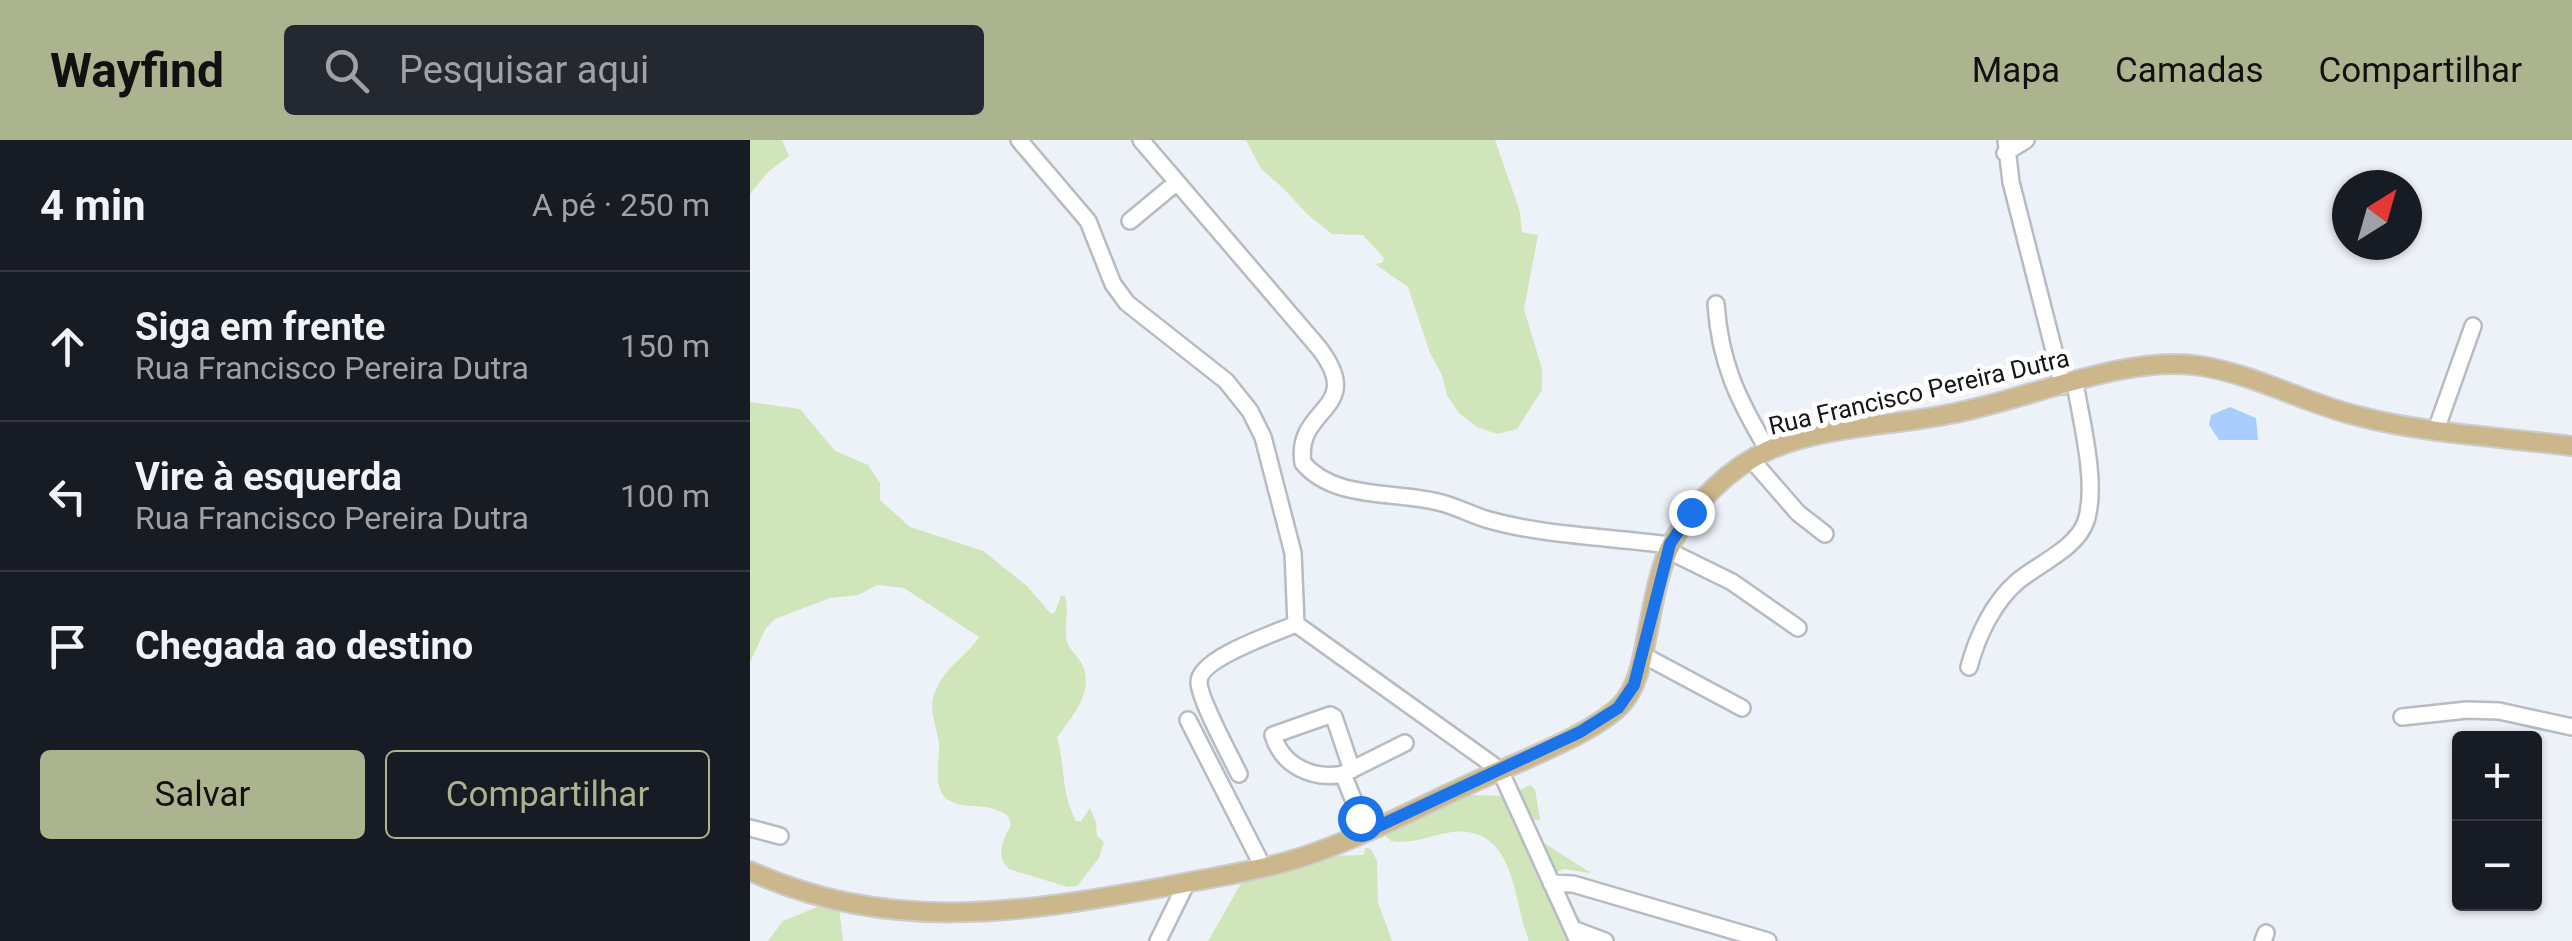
<!DOCTYPE html>
<html lang="pt">
<meta charset="utf-8">
<style>
:root{--surface:#171b24;--page:#242831;--text:#f1f3f6;--muted:#9ea1a6;--line:#363941;--accent:#abb48f}
body{margin:0;font-family:Roboto,sans-serif;background:var(--page);color:var(--text)}
.controls{position:absolute;right:30px;bottom:30px;display:grid;overflow:hidden;border-radius:10px;box-shadow:0 2px 8px #0004}
.controls button{width:90px;height:90px;display:grid;place-items:center;padding:0;border:0;border-bottom:2px solid var(--line);background:var(--surface);color:var(--text);font:50px sans-serif}
.compass{position:absolute;left:1582px;top:30px;width:90px;height:90px;border-radius:50%;background:var(--surface);box-shadow:0 2px 8px #0004;rotate:37deg}
.stop{position:absolute;width:30px;height:30px;margin:-22px;border:8px solid #1a73e8;border-radius:50%;background:#fff}
.stop.end{background:#1a73e8;border-color:#fff;box-shadow:0 2px 10px #0008}
.list{margin:0;padding:0;list-style:none}
h2{display:flex;justify-content:space-between;align-items:center;height:130px;margin:0;padding:0 40px;font-size:42px}
h2 small{font-size:32px;font-weight:400;color:var(--muted)}
.list li{display:grid;grid-template-columns:65px 1fr auto;gap:30px;align-items:center;box-sizing:border-box;height:150px;padding:0 40px;border-top:2px solid var(--line)}
.list b{display:block;font-size:38px;white-space:nowrap}
.list p{margin:0;font-size:32px;white-space:nowrap;color:var(--muted)}
.list em{font-size:32px;font-style:normal;color:var(--muted)}
.actions{display:flex;gap:20px;padding:30px 40px}
.actions a{flex:1;padding:22px 0;border:2px solid var(--accent);border-radius:10px;text-align:center;font-size:35px;color:var(--accent)}
.actions .main{background:var(--accent);color:#111}
.icon{flex:none;width:55px;height:55px;fill:none;stroke:currentColor;stroke-width:2;stroke-linecap:round;stroke-linejoin:round}
.map{position:relative;flex:none;width:1822px;height:801px;overflow:hidden}
header{display:flex;align-items:center;gap:60px;box-sizing:border-box;height:140px;padding:0 50px;background:var(--accent);color:#111}
header strong{font-size:48px}
nav{display:flex;gap:55px;margin-inline-start:auto;font-size:35px}
.search{width:700px;height:90px;background:var(--page);display:flex;align-items:center;gap:25px;box-sizing:border-box;padding:0 35px;border-radius:10px;color:var(--muted);font-size:38px}
main{display:flex}
aside{flex:1;background:var(--surface)}
.map>svg:first-child{display:block}
</style>
<header>
<strong>Wayfind</strong>
<div class="search"><svg class="icon" aria-label="search" viewBox="0 0 24 24"><circle cx="10" cy="10" r="6"/><path d="M15 15l6 6"/></svg>Pesquisar aqui</div>
<nav><a>Mapa</a><a>Camadas</a><a>Compartilhar</a></nav>
</header>
<main>
<aside>
<h2>4 min<small>A pé · 250 m</small></h2>
<ul class="list">
<li><svg class="icon" aria-label="ahead" viewBox="0 0 24 24"><path d="M12 20V5M6 11l6-6 6 6"/></svg><div><b>Siga em frente</b><p>Rua Francisco Pereira Dutra</p></div><em>150 m</em></li>
<li><svg class="icon" aria-label="left" viewBox="0 0 24 24"><path d="M17 20v-9H6M10 6l-5 5 5 5"/></svg><div><b>Vire à esquerda</b><p>Rua Francisco Pereira Dutra</p></div><em>100 m</em></li>
<li><svg class="icon" aria-label="arrive" viewBox="0 0 24 24"><path d="M6 21V4h12l-3 4 3 4H6"/></svg><div><b>Chegada ao destino</b></div></li>
</ul>
<div class="actions"><a class="main">Salvar</a><a>Compartilhar</a></div>
</aside>
<div class="map">
<svg width="1822" height="801" viewBox="0 0 1822 801">
<rect width="100%" height="100%" fill="#edf1f8"/>
<path fill="#d0e5b9" d="M0 0H32L39 16 18 32 0 54Z
M496 0H745L770 72 772 92 788 95 774 169 792 229V250L767 289 747 294 727 287 709 273 697 255 692 235 680 213 658 147 625 124 632 123 634 118 613 95 582 94 557 74 534 49 511 29Z
M0 262 50 269 85 311 118 325 130 343V360L160 387 233 411 277 446 301 474 305 472 311 456H315C319 471 315 481 316 496 317 509 327 514 332 524 345 552 322 576 307 598 316 627 310 651 326 681H331L340 668 346 682 347 696 354 702 349 718 327 746 318 747 259 729C245 716 253 700 261 685L258 676C237 661 216 670 200 661 181 651 190 621 189 604 187 588 180 574 183 558 185 552 189 542 193 537 203 522 219 513 229 497L154 448 127 445 108 455 80 458 25 479 16 488 0 522Z
M780 645 785 649 790 680H780L794 703 841 733 814 729 804 733 822 794 827 776 851 801H779C763 761 766 685 702 692 681 695 662 705 641 701L634 694 675 669 720 655 757 656Z
M615 708 621 709 627 721 628 762 642 801H458L496 735 578 716 614 715Z
M77 763 89 767 93 801H18L33 781Z"/>
<path fill="#a9cefe" d="M1480 267 1506 278 1508 300H1469L1459 285 1461 275Z"/>
<g fill="none" stroke-linecap="round" stroke-linejoin="round">
<defs>
<path id="minor" d="M269 0 338 81 363 144 377 163 476 241 500 271 513 297 543 413 546 484 750 630 828 801
M391 0 569 208C617 271 544 266 553 323 584 360 644 351 688 362 706 366 721 375 739 380 796 396 861 397 920 405
M1256 0 1261 42 1313 246
M1255 13 1276 0
M380 81 427 42
M966 164C970 223 988 260 1018 310
M1686 290 1723 186
M1001 319 1048 373 1075 394
M919 411 982 442 1048 488
M893 515 992 568
M1219 527C1227 497 1243 462 1268 441 1290 423 1327 408 1336 381 1348 344 1331 280 1325 243
M1652 577 1717 570 1749 571 1822 587
M438 580 513 727
M489 634C480 615 449 559 449 542 449 518 526 493 546 484
M593 634C563 640 532 626 523 595L580 575 584 577 602 630
M0 688 30 696
M616 691 593 634 655 603
M801 743 823 744 1018 801
M823 789 855 801
M408 801 437 742
M1513 801 1516 793"/>
<path id="major" d="M0 731C138 794 270 773 414 747 463 737 517 730 564 713 619 694 671 666 724 642 765 623 839 596 870 566 889 547 893 514 898 490 904 460 909 427 923 401 943 364 980 327 1019 310 1074 286 1141 286 1200 274 1277 260 1375 214 1451 226 1507 235 1554 263 1608 276 1677 294 1751 297 1822 306"/>
</defs>
<use href="#minor" stroke="#b7bbc2" stroke-width="20"/>
<use href="#major" stroke="#cbcccc" stroke-width="22"/>
<use href="#minor" stroke="#fff" stroke-width="15"/>
<use href="#major" stroke="#ccb78c" stroke-width="18"/>
</g>
<g fill="none" stroke-linecap="round" stroke-linejoin="round">
<path stroke="#1a73e8" stroke-width="12" d="M610 678 616 692 830 592 868 568 884 545 920 404 941 372"/>
</g>
<g text-anchor="middle" dominant-baseline="central" stroke-width="10" stroke-linejoin="round" paint-order="stroke">
<g font-size="25" fill="#141518" stroke="#fefefe">
<text transform="translate(1169 252) rotate(-13)">Rua Francisco Pereira Dutra</text>
</g>
</g>
</svg>
<div class="controls">
<button>+</button>
<button>−</button>
</div>
<svg class="compass" viewBox="-18 -18 36 36"><path d="M0-13l5 13h-10z" fill="#e53935"/><path d="M0 13l5-13h-10z" fill="#9ea1a6"/></svg>
<div class="stop" style="left:610px;top:678px"></div>
<div class="stop end" style="left:941px;top:372px"></div>
</div>
</main>
